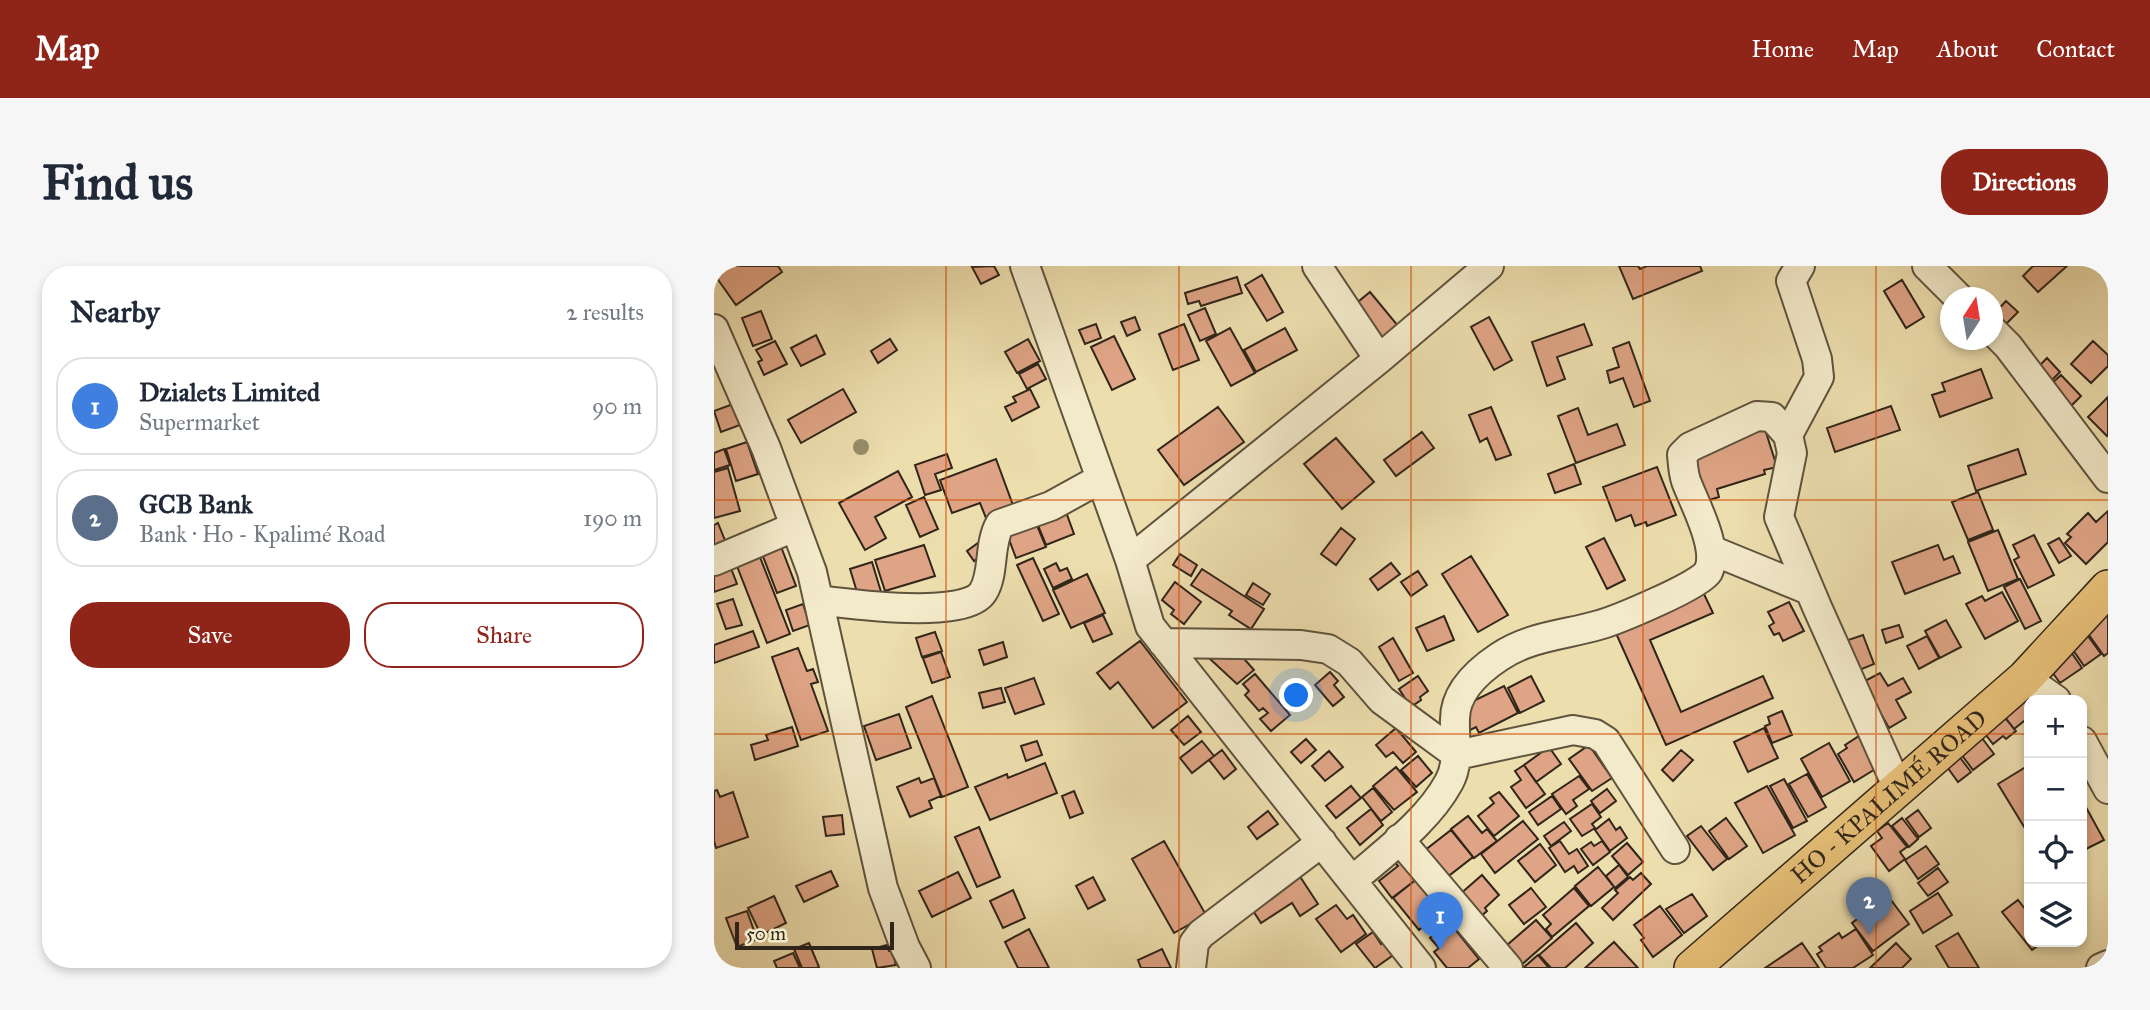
<!DOCTYPE html>
<meta charset="utf-8">
<style>
:root{--surface:#fff;--page:#f6f6f7;--text:#1f2937;--muted:#747a83;--line:#e0e1e3;--accent:#8f2418}
body{margin:0;font-family:"IM FELL Great Primer",serif;background:var(--page);color:var(--text)}
.controls{position:absolute;right:21px;bottom:21px;display:grid;overflow:hidden;border-radius:14px;box-shadow:0 4px 10px #0003}
.controls button{width:63px;height:63px;display:grid;place-items:center;padding:0;border:0;border-bottom:2px solid var(--line);background:var(--surface);color:var(--text);font:35px sans-serif}
.compass{position:absolute;left:1226px;top:21px;width:63px;height:63px;border-radius:50%;background:var(--surface);box-shadow:0 4px 10px #0003;rotate:12deg}
.scale{position:absolute;left:21px;bottom:18px;width:159px;box-sizing:border-box;padding-left:7px;border:4px solid #302519;border-top:0;font-size:19px;line-height:24px;white-space:nowrap;color:#302519;-webkit-text-stroke:5px #f3eaca;paint-order:stroke}
.you{position:absolute;left:583px;top:430px;width:24px;height:24px;margin:-18px;border:5px solid #fff;border-radius:50%;background:#1a73e8;box-shadow:0 0 0 10px #1a73e833}
.badge{display:grid;place-items:center;width:46px;height:46px;border-radius:50%;background:var(--accent);color:#fff;font-size:23px;font-weight:700}
.pin{position:absolute;translate:-50% -58px;filter:drop-shadow(0 2px 4px #0008)}
.pin::after{content:'';position:absolute;top:37px;width:24px;height:21px;background:inherit;clip-path:polygon(0 0,100% 0,50% 100%)}
.list{margin:0;padding:0;list-style:none}
h2{display:flex;justify-content:space-between;align-items:center;height:91px;margin:0;padding:0 28px;font-size:30px}
h2 small{font-size:23px;font-weight:400;color:var(--muted)}
.list li{display:grid;grid-template-columns:46px 1fr auto;gap:21px;align-items:center;box-sizing:border-box;height:98px;margin:0 14px 14px;padding:0 14px;border:2px solid var(--line);border-radius:28px}
.list b{display:block;font-size:26px;white-space:nowrap}
.list p{margin:0;font-size:23px;white-space:nowrap;color:var(--muted)}
.list em{font-size:23px;font-style:normal;color:var(--muted)}
.actions{display:flex;gap:14px;padding:21px 28px}
.actions a{flex:1;padding:16px 0;border:2px solid var(--accent);border-radius:28px;text-align:center;font-size:24px;color:var(--accent)}
.actions .main{background:var(--accent);color:#fff}
.icon{flex:none;width:38px;height:38px;fill:none;stroke:currentColor;stroke-width:2;stroke-linecap:round;stroke-linejoin:round}
.map{position:relative;flex:none;width:1394px;height:702px;overflow:hidden;border-radius:28px}
header{display:flex;align-items:center;gap:42px;box-sizing:border-box;height:98px;padding:0 35px;background:var(--accent);color:#fff}
header strong{font-size:33px}
nav{display:flex;gap:38px;margin-inline-start:auto;font-size:24px}
.intro{display:flex;align-items:center;justify-content:space-between;box-sizing:border-box;height:168px;padding:0 42px}
h1{margin:0;font-size:49px}
.button{padding:18px 32px;border-radius:28px;background:var(--accent);color:#fff;font-size:24px;font-weight:700}
main{display:flex;gap:42px;padding:0 42px}
aside{flex:1;background:var(--surface);border-radius:28px;box-shadow:0 4px 10px #0003}
.map>svg:first-child{display:block}
</style>
<header>
<strong>Map</strong>
<nav><a>Home</a><a>Map</a><a>About</a><a>Contact</a></nav>
</header>
<div class="intro"><h1>Find us</h1><a class="button">Directions</a></div>
<main>
<aside>
<h2>Nearby<small>2 results</small></h2>
<ul class="list">
<li><span class="badge" style="background:#3f7fe0">1</span><div><b>Dzialets Limited</b><p>Supermarket</p></div><em>90 m</em></li>
<li><span class="badge" style="background:#5c6f8a">2</span><div><b>GCB Bank</b><p>Bank · Ho - Kpalimé Road</p></div><em>190 m</em></li>
</ul>
<div class="actions"><a class="main">Save</a><a>Share</a></div>
</aside>
<div class="map">
<svg width="1394" height="702" viewBox="0 0 1394 702">
<rect width="100%" height="100%" fill="#eddeae"/>
<filter id="stains"><feTurbulence type="fractalNoise" baseFrequency=".00286" numOctaves="4"/><feColorMatrix values="0 0 0 0 .2 0 0 0 0 .09 0 0 0 0 .02 0 0 0 .5 -.17"/></filter>
<radialGradient id="worn" r=".72"><stop offset=".6" stop-color="#630" stop-opacity="0"/><stop offset="1" stop-color="#630" stop-opacity=".3"/></radialGradient>
<path fill="#dea485" stroke="#302519" stroke-width="2" d="M12 0H64L68 6 22 39 0 8Z
M280 0 285 9 267 18 258 1Z
M905 0H924L926 3 933 0H986L988 5 919 33Z
M1319 0H1353L1324 26 1309 10Z
M548 9 569 46 553 55 531 19Z
M523 11 528 27 487 40 485 35 474 38 471 27Z
M1188 14 1210 51 1192 62 1170 25Z
M656 26 685 61 668 75 639 40Z
M1292 35 1304 46 1290 60 1279 49Z
M491 42 502 68 486 75 474 49Z
M47 45 58 73 39 80 28 52Z
M421 51 426 64 413 70 407 56Z
M775 51 798 94 780 104 757 61Z
M382 58 387 72 371 78 365 64Z
M470 58 485 94 459 104 445 68Z
M870 58 878 79 843 91 851 113 833 120 818 76Z
M516 62 541 107 517 120 492 75Z
M571 62 583 84 542 106 530 84Z
M102 69 111 88 87 100 77 82Z
M400 70 421 113 398 124 377 81Z
M176 73 183 84 164 97 157 85Z
M314 73 326 95 303 107 291 86Z
M61 75 73 98 50 109 44 96 48 94 42 84Z
M1379 75 1394 89V100L1377 117 1357 98Z
M915 76 936 135 920 141 909 112 896 117 893 105 905 101 899 82Z
M1333 92 1346 106 1333 119 1320 105Z
M324 98 332 113 313 123 305 108Z
M1267 103 1278 132 1226 151 1218 129 1231 125 1228 117Z
M1347 109 1367 130 1356 141 1336 119Z
M129 123 142 146 87 177 74 154Z
M316 123 325 141 298 155 291 141 302 136 299 131Z
M1394 131V169L1393 170 1374 151Z
M19 138 26 159 7 166 0 145Z
M1177 140 1186 164 1121 186 1113 162Z
M504 141 530 176 470 219 444 184Z
M777 141 797 189 782 194 773 172 766 176 755 149Z
M864 142 874 169 903 158 911 179 862 197 844 150Z
M1049 157 1063 201 1050 204 1051 208 1003 223 1005 231 989 236 974 188Z
M708 166 720 182 682 210 670 194Z
M622 172 660 216 628 243 590 198Z
M33 176 44 208 22 215 12 183Z
M10 183 16 199 0 204V187Z
M1304 183 1312 208 1262 225 1254 200Z
M233 188 238 202 221 208 227 224 211 229 201 199Z
M282 193 300 242 272 252 266 237 238 247 226 214Z
M860 198 867 218 841 227 834 208Z
M943 201 962 249 933 260 932 256 921 260 917 249 902 255 889 221Z
M14 202 26 245 0 252V206Z
M184 205 198 231 161 251 172 272 151 284 125 237Z
M1264 226 1279 264 1254 274 1238 236Z
M210 231 224 263 206 271 192 239Z
M1394 245V276L1372 298 1351 277 1357 271 1353 268 1374 247 1382 256Z
M352 246 360 268 332 279 323 257Z
M4 257 14 282 0 287V259Z
M322 257 332 281 302 292 293 268Z
M627 262 641 273 622 299 607 288Z
M1284 264 1304 313 1274 325 1254 276Z
M1320 269 1340 309 1314 322 1300 294 1305 291 1299 279Z
M890 272 911 314 893 323 872 281Z
M1345 272 1357 290 1345 297 1334 278Z
M268 274 275 284 260 295 253 285Z
M66 278 82 320 63 327 47 285Z
M210 279 221 310 171 325 161 294Z
M1224 279 1230 294 1239 290 1246 307 1191 328 1178 296Z
M44 286 76 368 53 377 21 295Z
M466 288 483 299 477 310 459 299Z
M757 290 794 349 764 366 728 308Z
M319 292 345 348 329 355 303 299Z
M158 296 168 329 146 336 136 303Z
M15 297 23 318 0 326V302Z
M342 297 346 305 353 302 358 313 339 322 330 303Z
M677 297 686 308 664 324 656 313Z
M488 303 550 343 537 363 515 349 518 345 477 319Z
M704 305 713 319 697 330 687 316Z
M373 308 391 347 357 362 339 324Z
M1306 313 1327 355 1311 363 1290 321Z
M461 316 487 336 470 358 457 348 460 344 448 334Z
M539 317 556 328 549 339 532 329Z
M989 326 999 347 936 374 967 446 1049 410 1059 432 952 479 901 365Z
M1288 326 1304 355 1271 373 1252 338 1268 330 1271 335Z
M19 333 28 359 12 363 3 338Z
M1075 336 1090 365 1069 375 1065 367 1060 369 1055 360 1060 357 1054 346Z
M89 338 96 359 79 365 72 344Z
M1394 345V387L1390 390 1370 362Z
M389 349 398 368 379 376 370 357Z
M730 350 740 374 713 385 702 362Z
M1232 354 1247 381 1226 392 1211 365Z
M1185 359 1189 371 1172 377 1168 364Z
M39 365 45 381 0 397V379Z
M221 366 228 385 208 391 202 372Z
M1149 369 1160 398 1143 405 1131 375Z
M1213 370 1225 392 1205 403 1193 380Z
M1374 370 1387 388 1370 400 1357 381Z
M679 372 699 407 685 415 665 381Z
M426 375 473 436 439 462 404 416 396 423 383 407Z
M289 376 293 391 270 399 265 384Z
M509 379 525 387 540 404 523 418 495 392Z
M84 382 93 405 99 403 104 416 97 418 114 465 87 474 58 391Z
M1355 383 1368 402 1346 417 1333 399Z
M227 386 236 411 218 417 209 392Z
M616 406 624 415 620 419 630 431 619 440 601 419Z
M1166 407 1174 420 1189 412 1197 426 1182 434 1192 452 1175 462 1149 416Z
M541 408 576 449 557 465 546 453 554 447 549 442 545 445 531 429 535 425 529 418Z
M704 410 714 425 706 431 707 434 697 441 685 423Z
M817 410 830 435 806 447 794 422Z
M320 412 330 438 301 448 291 422Z
M790 420 804 447 765 467 762 461 750 467 743 443Z
M287 422 291 436 269 442 265 427Z
M1306 427 1315 440V451L1300 463 1285 443Z
M218 430 254 521 228 531 192 441Z
M1068 445 1078 469 1058 477 1051 460 1056 458 1054 451Z
M185 448 197 482 162 494 150 460Z
M1288 448 1302 465 1292 473 1289 470 1279 478 1268 464Z
M474 450 487 466 470 479 457 464Z
M78 461 84 480 41 494 37 479 54 474 52 469Z
M682 462 702 486 689 497 679 486 672 491 662 479Z
M1050 462 1064 492 1034 506 1020 476Z
M1145 470 1163 502 1140 516 1124 488 1133 482 1131 479Z
M1268 472 1280 488 1259 504 1244 484Z
M592 473 602 484 587 497 577 486Z
M323 475 328 489 312 495 307 480Z
M488 475 500 490 478 507 466 492Z
M1115 477 1136 515 1108 531 1087 493Z
M875 479 898 512 878 525 855 493Z
M835 481 847 498 822 516 810 499Z
M508 484 522 503 510 513 495 494Z
M967 484 979 494 959 515 948 504Z
M615 485 629 501 611 515 598 500Z
M1244 489 1257 506 1244 516 1231 498Z
M704 490 718 507 702 521 687 504Z
M331 497 343 527 276 554 261 521 293 508 294 512Z
M810 499 831 528 812 542 797 521 807 514 801 505Z
M1315 499V569L1284 518Z
M682 501 703 526 680 544 659 520Z
M1093 508 1112 541 1094 551 1075 518Z
M865 510 875 523 859 534 863 540 852 548 838 528Z
M205 512 207 517 220 512 227 530 215 535 218 542 196 551 183 521Z
M1070 513 1093 555 1079 562 1056 520Z
M637 520 647 532 622 552 612 540Z
M1053 520 1081 569 1049 587 1021 537Z
M659 522 678 546 667 555 648 531Z
M893 523 902 535 886 547 877 535Z
M3 524 6 531 19 526 34 571 2 582 0 575V525Z
M360 525 369 547 356 552 348 530Z
M785 526 805 550 780 570 764 550 780 537 776 532Z
M838 530 847 543 824 559 815 546Z
M1368 534 1390 574 1368 585 1369 566Z
M878 538 887 551 878 558 881 562 868 570 856 553Z
M657 543 669 559 646 579 633 562Z
M1204 544 1217 562 1205 571 1192 553Z
M554 545 564 558 543 573 534 561Z
M128 549 130 568 112 570 109 551Z
M754 550 768 567 773 563 783 575 760 592 737 563Z
M1012 552 1033 580 1015 593 995 565Z
M1188 552 1204 573 1195 581 1178 560Z
M895 553 902 564 906 561 913 572 896 585 881 564Z
M809 555 824 573 781 607 767 588Z
M850 556 857 565 837 580 830 570Z
M1174 557 1193 581 1186 586 1191 593 1175 605 1157 580 1168 572 1163 565Z
M987 560 1013 593 999 604 973 570Z
M265 561 286 611 263 621 241 571Z
M737 564 759 591 732 612 710 585Z
M450 575 492 649 460 667 418 593Z
M846 575 855 588 863 583 874 600 864 607 860 600 851 606 835 582Z
M888 575 896 586 879 599 867 583 877 576 880 580Z
M913 577 929 596 914 609 898 590Z
M826 578 842 599 821 616 804 595Z
M1212 580 1225 598 1204 613 1191 594Z
M691 587 708 609 678 632 665 615 684 600 680 596Z
M905 599 914 611 901 622 892 610Z
M884 601 900 621 877 640 861 620Z
M1224 602 1234 616 1214 630 1204 617Z
M117 605 124 620 90 636 82 620Z
M244 606 257 632 218 651 205 625Z
M583 606 604 638 586 650 578 637 547 657 534 637Z
M927 607 937 618 899 654 888 642 904 627 901 624 916 611 919 614Z
M768 609 785 629 771 642 773 645 766 651 745 629Z
M379 611 391 634 374 643 362 620Z
M704 612 736 651 717 666 711 659 705 664 679 632Z
M817 622 832 641 810 658 795 639Z
M860 622 875 640 838 671 832 663 837 658 829 649Z
M299 624 311 652 289 662 276 635Z
M1224 627 1238 649 1209 667 1196 645Z
M978 628 993 650 970 667 952 643Z
M60 630 72 657 47 669 34 642Z
M1174 630 1195 658 1159 685 1138 657Z
M1304 634 1315 648V676H1329L1318 684 1288 646Z
M622 639 633 653 639 649 652 668 627 686 602 653Z
M946 640 968 669 939 691 927 674 930 672 920 659Z
M33 645 43 673 23 681 12 652Z
M822 654 838 672 804 702 785 686Z
M736 657 765 693 754 702H733L720 686 725 682 716 672Z
M862 657 879 677 851 702H837L825 689Z
M315 663 335 702H304L291 676Z
M1142 663 1159 689 1139 702H1112L1103 688 1108 685 1105 681 1125 667 1128 672Z
M659 666 667 678 676 672 685 685 661 702 642 678Z
M1244 667 1265 702H1235L1222 680Z
M900 676 924 702H871Z
M95 677 105 701 103 702H88L80 683Z
M1088 677 1105 702H1051Z
M1182 677 1197 693 1188 702H1156Z
M173 679 175 685 178 684 182 699 163 702 158 683Z
M448 683 457 702H427L424 694Z
M79 687 86 702H63L60 695Z
M824 689 835 702H809Z"/>
<g fill="none" stroke-linecap="round" stroke-linejoin="round">
<defs>
<path id="minor" d="M311 0 416 294
M603 0 665 93
M1213 0 1245 32
M0 63 52 182 98 306 169 622 191 681 202 702
M1279 65 1294 80 1394 212
M1074 169 1105 111 1103 93 1077 15 1086 0
M997 284 1095 324
M0 295 80 261
M105 334C135 338 252 354 269 326 281 307 274 279 286 258L337 240 386 213
M449 377 587 379 614 383 635 396 668 434 743 489 859 464 881 468 892 475 961 583
M1311 412 1342 434
M1368 475 1394 523
M685 573 794 702
M639 614C672 585 714 555 735 516 746 496 740 475 741 453 741 426 764 405 785 391 816 370 851 369 885 359 903 354 987 319 994 306 1006 283 980 237 972 215 969 206 969 198 968 189L976 181 1043 150 1058 151 1074 169 1078 187 1065 251 1103 341 1184 522
M477 702 480 677 487 668 608 576
M707 702 436 360 416 294 665 93 775 0
M1387 702 1394 699"/>
<g id="major">
<path id="s1" d="M978 702 1311 412 1394 322"/>
</g>
</defs>
<use href="#minor" stroke="#5f533e" stroke-width="32"/>
<use href="#major" stroke="#302519" stroke-width="38"/>
<use href="#minor" stroke="#f3eaca" stroke-width="28"/>
<use href="#major" stroke="#e6bf77" stroke-width="35"/>
</g>
<circle fill="#988e6b" cx="147" cy="181" r="8"/>
<path fill="none" stroke="#d6540d" stroke-width="2" stroke-opacity="0.55" d="M232 0V702M465 0V702M697 0V702M929 0V702M1162 0V702M0 234H1394M0 468H1315M1368 468H1394"/>
<g text-anchor="middle" dominant-baseline="central" stroke-width="5" stroke-linejoin="round" paint-order="stroke">
<g font-size="24" fill="#302519" stroke="#f3eaca">
<text stroke="none"><textPath href="#s1" startOffset="261">HO - KPALIMÉ ROAD</textPath></text>
</g>
</g>
<rect width="100%" height="100%" filter="url(#stains)"/>
<rect width="100%" height="100%" fill="url(#worn)"/>
</svg>
<div class="controls">
<button>+</button>
<button>−</button>
<button><svg class="icon" aria-label="locate" viewBox="0 0 24 24"><circle cx="12" cy="12" r="6"/><path d="M12 2v4M12 18v4M2 12h4M18 12h4"/></svg></button>
<button><svg class="icon" aria-label="layers" viewBox="0 0 24 24"><path d="M12 4l9 5-9 5-9-5zM3 14l9 5 9-5"/></svg></button>
</div>
<svg class="compass" viewBox="-18 -18 36 36"><path d="M0-13l5 13h-10z" fill="#e53935"/><path d="M0 13l5-13h-10z" fill="#747a83"/></svg>
<div class="scale">50 m</div>
<div class="you"></div>
<div class="pin badge" style="left:726px;top:684px;background:#3f7fe0">1</div>
<div class="pin badge" style="left:1155px;top:669px;background:#5c6f8a">2</div>
</div>
</main>
